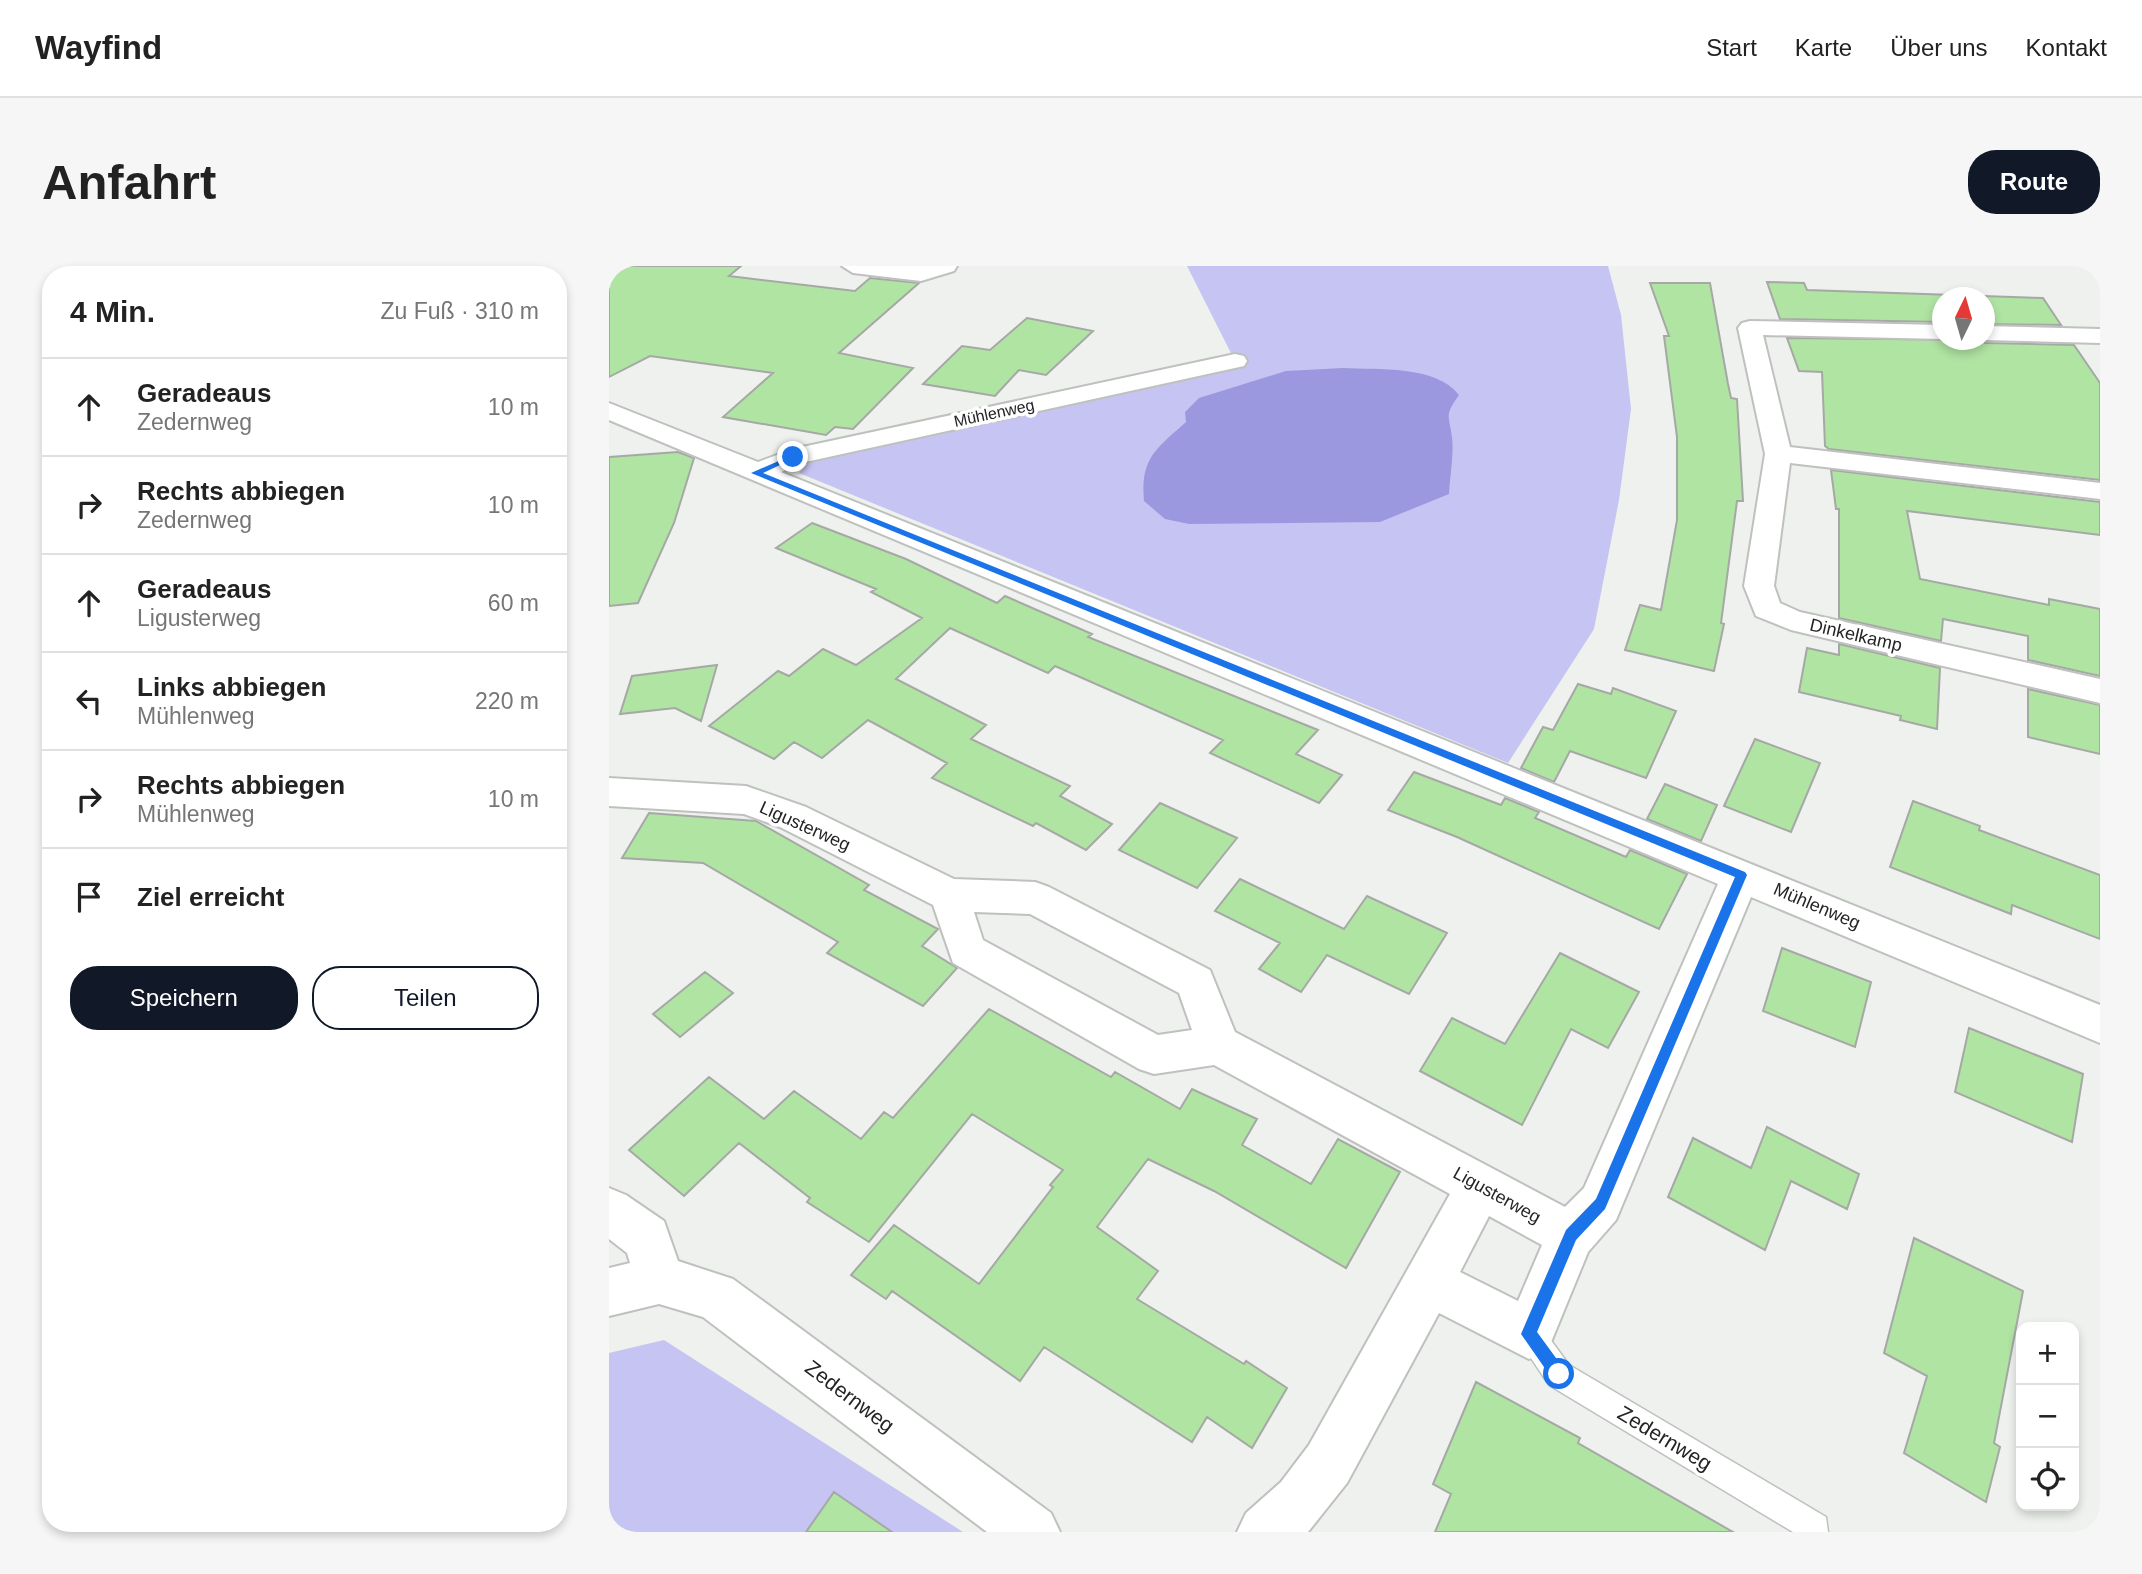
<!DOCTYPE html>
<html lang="de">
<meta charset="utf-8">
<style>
:root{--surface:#fff;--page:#f6f6f6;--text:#222;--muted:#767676;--line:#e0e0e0;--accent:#111827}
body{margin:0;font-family:Arial,sans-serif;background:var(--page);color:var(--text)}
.controls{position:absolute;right:21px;bottom:21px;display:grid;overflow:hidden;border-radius:14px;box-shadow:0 4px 10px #0003}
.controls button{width:63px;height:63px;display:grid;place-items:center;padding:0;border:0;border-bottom:2px solid var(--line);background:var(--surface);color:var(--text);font:35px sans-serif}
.compass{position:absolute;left:1323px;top:21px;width:63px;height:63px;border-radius:50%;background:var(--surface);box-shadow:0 4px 10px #0003;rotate:5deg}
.stop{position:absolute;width:21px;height:21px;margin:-16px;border:5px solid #1a73e8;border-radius:50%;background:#fff}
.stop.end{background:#1a73e8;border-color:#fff;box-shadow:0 2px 7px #0008}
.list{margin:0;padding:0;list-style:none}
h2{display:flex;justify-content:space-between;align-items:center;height:91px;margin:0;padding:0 28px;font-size:30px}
h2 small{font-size:23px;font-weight:400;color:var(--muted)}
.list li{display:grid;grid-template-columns:46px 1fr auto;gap:21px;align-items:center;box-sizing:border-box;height:98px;padding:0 28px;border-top:2px solid var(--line)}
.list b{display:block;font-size:26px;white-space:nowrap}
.list p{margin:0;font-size:23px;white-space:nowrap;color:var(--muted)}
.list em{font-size:23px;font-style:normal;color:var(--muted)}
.actions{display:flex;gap:14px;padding:21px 28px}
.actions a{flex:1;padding:16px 0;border:2px solid var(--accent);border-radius:28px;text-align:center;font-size:24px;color:var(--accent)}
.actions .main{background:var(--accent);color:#fff}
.icon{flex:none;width:38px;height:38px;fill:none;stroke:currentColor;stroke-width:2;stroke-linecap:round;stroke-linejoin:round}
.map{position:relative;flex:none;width:1491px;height:1266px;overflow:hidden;border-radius:28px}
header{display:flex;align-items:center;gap:42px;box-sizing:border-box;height:98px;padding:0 35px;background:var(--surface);border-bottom:2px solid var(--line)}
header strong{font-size:33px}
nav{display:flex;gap:38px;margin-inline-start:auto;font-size:24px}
.intro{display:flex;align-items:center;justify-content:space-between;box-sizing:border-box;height:168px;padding:0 42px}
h1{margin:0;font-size:49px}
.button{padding:18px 32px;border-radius:28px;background:var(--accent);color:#fff;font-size:24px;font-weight:700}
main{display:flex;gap:42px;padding:0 42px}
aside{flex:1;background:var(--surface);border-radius:28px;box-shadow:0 4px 10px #0003}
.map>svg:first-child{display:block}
</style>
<header>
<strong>Wayfind</strong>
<nav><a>Start</a><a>Karte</a><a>Über uns</a><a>Kontakt</a></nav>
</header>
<div class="intro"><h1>Anfahrt</h1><a class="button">Route</a></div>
<main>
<aside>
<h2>4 Min.<small>Zu Fuß · 310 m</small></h2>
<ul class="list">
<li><svg class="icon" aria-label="ahead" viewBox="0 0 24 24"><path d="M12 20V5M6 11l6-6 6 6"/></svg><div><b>Geradeaus</b><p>Zedernweg</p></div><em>10 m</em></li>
<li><svg class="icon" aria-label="right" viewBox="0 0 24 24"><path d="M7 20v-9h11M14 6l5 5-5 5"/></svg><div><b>Rechts abbiegen</b><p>Zedernweg</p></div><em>10 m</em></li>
<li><svg class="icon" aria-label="ahead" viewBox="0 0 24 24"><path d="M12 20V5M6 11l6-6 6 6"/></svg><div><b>Geradeaus</b><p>Ligusterweg</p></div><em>60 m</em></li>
<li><svg class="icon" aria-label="left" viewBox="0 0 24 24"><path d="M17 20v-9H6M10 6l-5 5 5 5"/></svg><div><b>Links abbiegen</b><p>Mühlenweg</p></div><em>220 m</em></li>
<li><svg class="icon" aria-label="right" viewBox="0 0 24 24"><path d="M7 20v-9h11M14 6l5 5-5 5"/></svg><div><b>Rechts abbiegen</b><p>Mühlenweg</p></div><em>10 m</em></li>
<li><svg class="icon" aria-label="arrive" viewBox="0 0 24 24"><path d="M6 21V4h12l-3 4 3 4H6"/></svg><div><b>Ziel erreicht</b></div></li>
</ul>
<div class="actions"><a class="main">Speichern</a><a>Teilen</a></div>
</aside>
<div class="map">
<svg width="1491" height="1266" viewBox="0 0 1491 1266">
<rect width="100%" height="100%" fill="#eef1ed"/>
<path fill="#c6c4f2" d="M578 0H999L1012 49 1022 143 1010 234 985 363 899 497 190 207 198 198 224 189 628 99Z
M55 1074 354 1266H0V1087Z"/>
<path fill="#9c98df" d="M734 102C769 104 827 99 850 129 835 150 840 149 843 171 845 189 841 210 840 228L771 256 580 258 556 253 535 235C531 192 547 183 577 156L576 146 590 132 677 105Z"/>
<path fill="#b0e4a3" stroke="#a6a8a5" stroke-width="2" d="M0 0H132L120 10 246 25 261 12 310 17 230 87 304 102 244 163 226 161 217 169 114 151 164 107 41 90 0 111Z
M1158 16 1195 17 1198 24 1434 32 1452 59 1376 58V32H1334V56L1171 53Z
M1041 17H1101L1119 118 1122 132 1128 133 1134 235H1128L1112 357 1115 358 1105 405 1016 384 1031 339 1052 344 1068 254V171L1055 70H1060Z
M418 52 484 65 437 109 410 104 386 130 314 118 353 80 381 84Z
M1178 72 1373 74 1376 77 1465 79 1491 117V214L1220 183 1216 180 1213 106 1190 105Z
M69 186 85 192 65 257 29 337 0 340V191Z
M1222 204 1491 236V269L1298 245 1311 313 1440 339V333L1491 343V410L1419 394V370L1334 353 1332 375 1230 352V243H1227Z
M203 257 297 293 388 337 396 330 483 368 479 371 709 464 687 488 733 509 710 537 601 487 614 474 446 400 439 407 341 362 287 413 377 459 362 473 461 520 451 530 503 558 477 584 427 557 424 560 323 512 338 497 259 454 213 492 185 476 165 493 100 460 169 405 180 410 214 383 247 399 313 352 262 326 267 323 167 282Z
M1230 378 1331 402 1328 463 1291 454 1292 450 1190 426 1198 382 1230 389Z
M108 399 92 455 66 442 11 448 23 410Z
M969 418 1002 428 1004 422 1067 445 1037 512 961 485 945 516 912 502 934 461 944 464Z
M1419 423 1491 439V488L1419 471Z
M1146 473 1211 497 1182 566 1115 540Z
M805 506 892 539 896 532 930 546 926 552 1017 591 1021 584 1078 608 1050 663 848 571 779 544Z
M1056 518 1108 539 1092 575 1038 553Z
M1304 535 1371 560 1370 564 1491 609V673L1403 639 1402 648 1281 601Z
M551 537 628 572 588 622 510 584Z
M40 547 147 555 260 619 255 624 329 663 313 680 348 702 314 740 218 687 229 676 94 597 13 592Z
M631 613 735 663 758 630 838 667 800 728 718 689 692 726 650 703 671 677 606 645Z
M1173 682 1262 716 1246 781 1154 745Z
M951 687 1030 726 999 782 962 763 913 859 811 805 843 752 896 778Z
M96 706 124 727 71 771 44 748Z
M380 743 502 811 506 806 571 843 583 823 648 853 633 879 702 918 729 873 791 906 737 1002 605 925 539 893 488 961 549 1005 528 1033 635 1098 637 1095 678 1122 643 1182 598 1151 583 1176 435 1081 411 1115 283 1025 277 1033 242 1009 285 959 370 1018 444 921 441 919 454 904 363 848 260 976 198 936 201 932 130 877 75 930 20 884 100 811 155 853 185 825 252 873 275 846 284 852Z
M1360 762 1474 808 1463 876 1346 826Z
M1158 861 1250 908 1238 943 1182 915 1156 984 1059 931 1084 872 1142 902Z
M1305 972 1414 1025 1385 1177 1391 1181 1377 1236 1295 1187 1318 1110 1275 1087Z
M867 1116 971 1172 969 1177 1124 1266H826L842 1228 824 1218Z
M225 1226 283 1266H197Z"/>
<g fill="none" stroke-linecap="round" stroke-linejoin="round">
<defs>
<path id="lane" d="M920 1054 930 1058 960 1099 1217 1251 1219 1266H1184L940 1119 906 1068 910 1058Z"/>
<path id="street" d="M233 0H348L345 5 312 15 244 7Z
M1141 55 1334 59V73L1154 69 1181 181 1491 217V233L1181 197 1165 320 1171 337 1191 346 1491 413V437L1182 364 1147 350 1135 320 1156 188 1129 62 1133 57Z
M1376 60 1491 63V77L1376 74Z
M626 88 635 90 638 95 635 100 192 197 172 206 1491 739V777L1142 631 1007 954 979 986 938 1086 920 1093 830 1047 738 1217 699 1266H628L637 1247 672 1216 700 1179 841 928 605 799 545 808 530 803 344 697 324 639 171 561 135 548 0 540V512L137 520 197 541 345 613 426 616 440 621 601 704 626 766 956 941 975 922 1109 618 0 154V137L149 196 184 183ZM365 646 421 648 570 727 583 764 549 769 374 674ZM880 950 933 979 909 1035 851 1006Z
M0 922 17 929 55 955 69 995 124 1013 442 1247 451 1266H378L94 1051 50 1038 0 1050V1002L21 997 18 987 0 973Z"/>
</defs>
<use href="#lane" stroke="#bec1bd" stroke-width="3"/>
<use href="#street" stroke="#bec1bd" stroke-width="4"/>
<use href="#lane" fill="#fff" fill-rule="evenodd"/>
<use href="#street" fill="#fff" fill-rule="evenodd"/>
</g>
<path fill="#1a73e8" d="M181 190 188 191 154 207 1136 606 1138 609 996 943 967 974 928 1066 955 1103V1114H944L912 1068 957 964 987 933 1126 611 142 207Z"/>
<g text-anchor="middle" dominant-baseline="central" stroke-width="7" stroke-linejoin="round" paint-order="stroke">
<g font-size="16" fill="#232423" stroke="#fff">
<text transform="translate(385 147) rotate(-12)">Mühlenweg</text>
</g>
<g font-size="18" fill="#232423" stroke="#fff">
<text transform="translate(1247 369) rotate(13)">Dinkelkamp</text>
<text transform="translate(196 560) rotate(24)">Ligusterweg</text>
<text transform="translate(1208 640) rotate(23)">Mühlenweg</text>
<text transform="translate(888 929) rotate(29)">Ligusterweg</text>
</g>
<g font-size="21" fill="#232423" stroke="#fff">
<text transform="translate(241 1130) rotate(37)">Zedernweg</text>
<text transform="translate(1056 1172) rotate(31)">Zedernweg</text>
</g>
</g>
</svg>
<div class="controls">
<button>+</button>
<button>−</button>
<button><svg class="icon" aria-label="locate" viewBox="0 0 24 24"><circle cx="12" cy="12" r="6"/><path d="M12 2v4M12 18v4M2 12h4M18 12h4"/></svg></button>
</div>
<svg class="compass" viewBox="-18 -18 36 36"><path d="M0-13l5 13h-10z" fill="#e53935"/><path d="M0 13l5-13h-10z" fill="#767676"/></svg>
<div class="stop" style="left:950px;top:1108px"></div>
<div class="stop end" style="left:184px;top:191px"></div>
</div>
</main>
